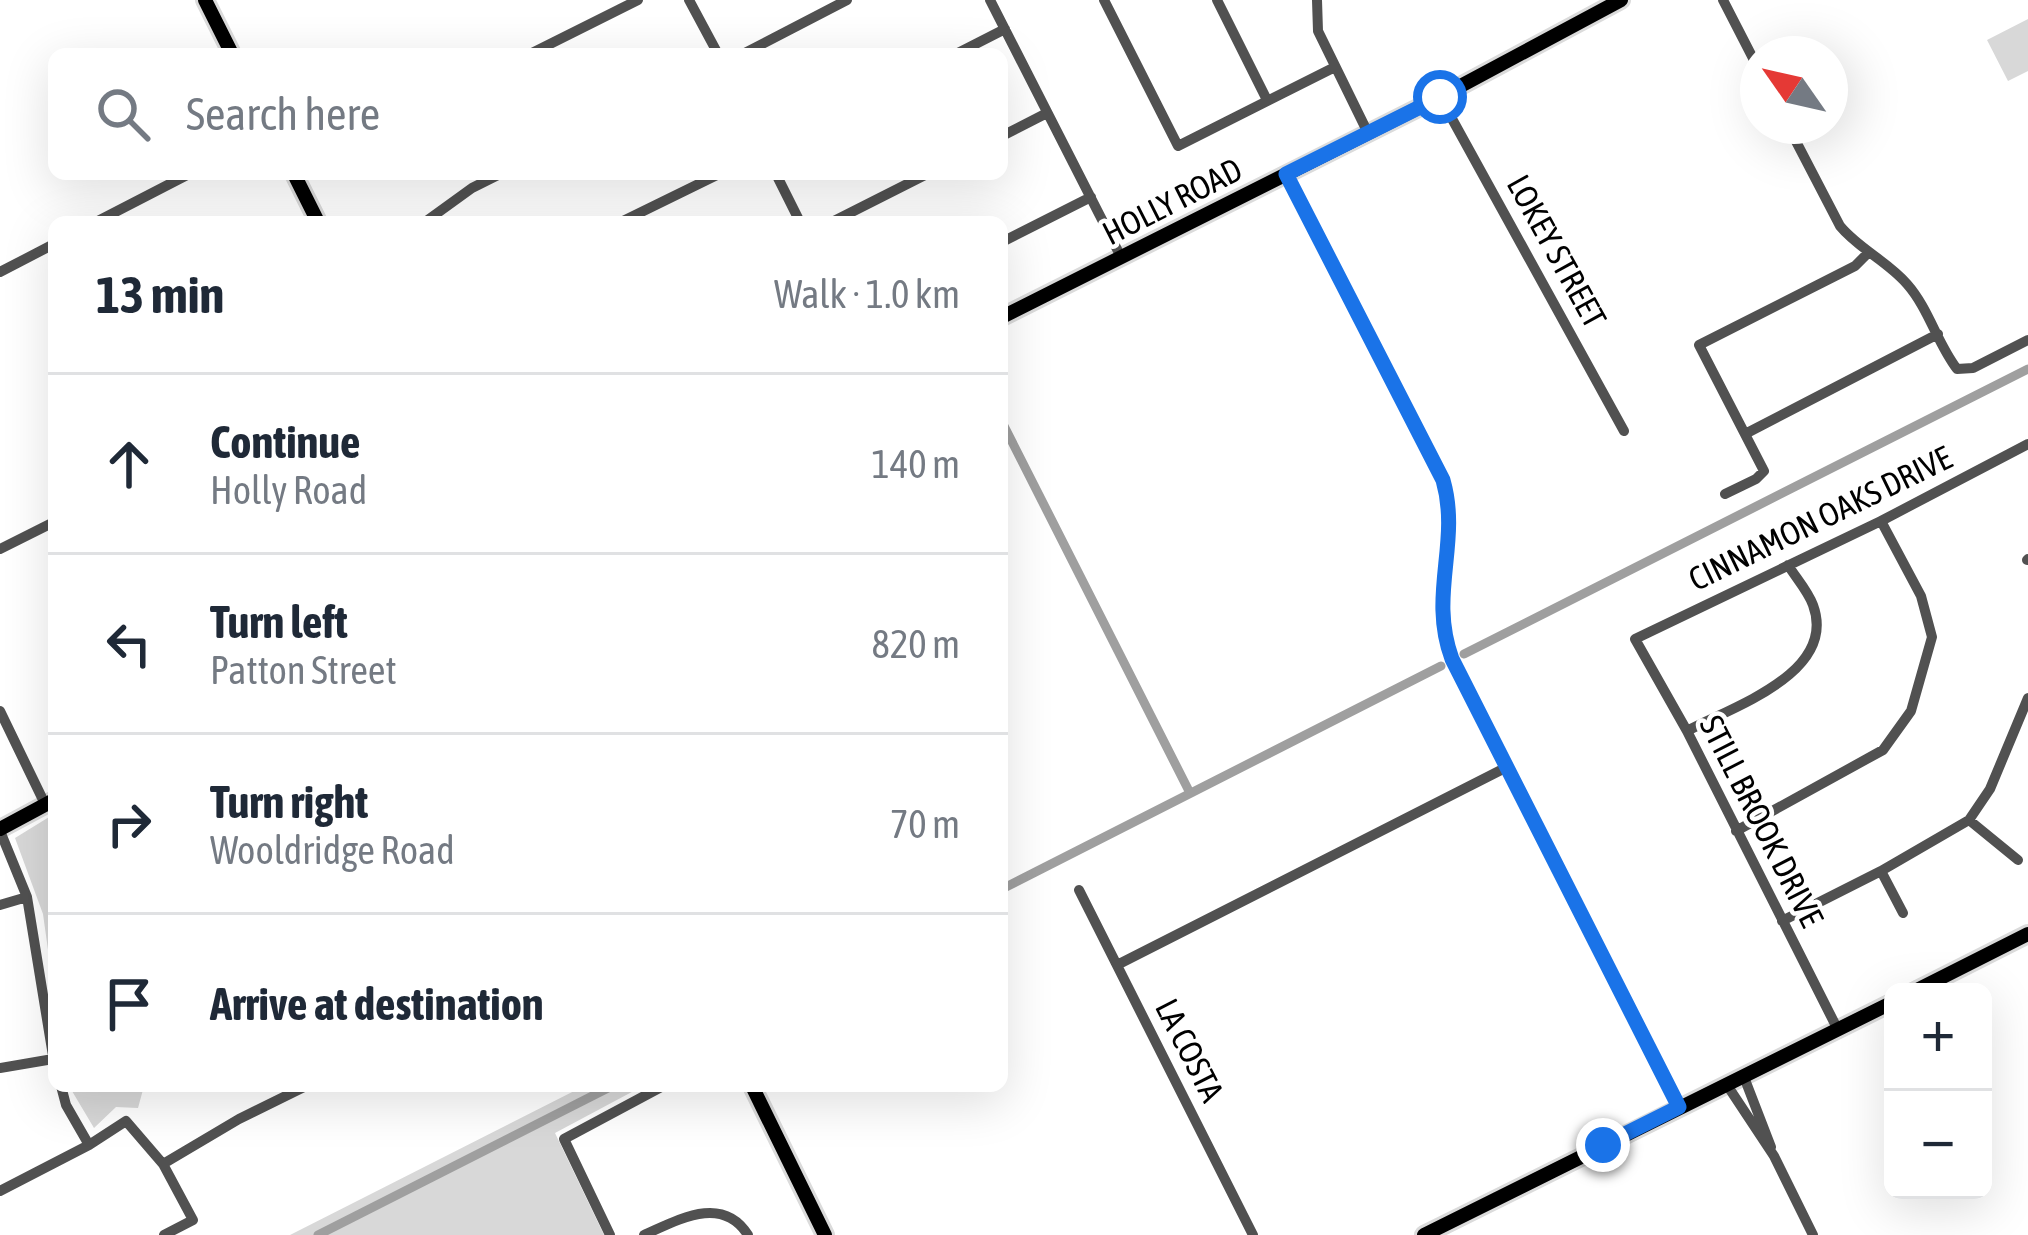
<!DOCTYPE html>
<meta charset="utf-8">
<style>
:root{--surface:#fff;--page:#f6f6f7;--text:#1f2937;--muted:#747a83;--line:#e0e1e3}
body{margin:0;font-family:"Asap Condensed",sans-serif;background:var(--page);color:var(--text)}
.controls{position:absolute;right:36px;bottom:36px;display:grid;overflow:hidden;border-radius:18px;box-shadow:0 12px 48px #0002}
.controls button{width:108px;height:108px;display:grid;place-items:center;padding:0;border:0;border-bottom:3px solid var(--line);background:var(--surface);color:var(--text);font:60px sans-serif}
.compass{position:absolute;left:1740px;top:36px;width:108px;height:108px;border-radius:50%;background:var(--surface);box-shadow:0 12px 48px #0002;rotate:304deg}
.stop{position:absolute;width:36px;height:36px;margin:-27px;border:9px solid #1a73e8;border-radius:50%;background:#fff}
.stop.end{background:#1a73e8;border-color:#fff;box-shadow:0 3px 12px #0008}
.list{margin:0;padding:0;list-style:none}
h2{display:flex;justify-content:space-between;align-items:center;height:156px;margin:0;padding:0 48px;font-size:51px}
h2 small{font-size:39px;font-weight:400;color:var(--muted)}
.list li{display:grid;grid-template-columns:78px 1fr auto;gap:36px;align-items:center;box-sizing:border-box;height:180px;padding:0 48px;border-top:3px solid var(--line)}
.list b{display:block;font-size:45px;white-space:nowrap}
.list p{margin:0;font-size:39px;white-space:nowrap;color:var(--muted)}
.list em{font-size:39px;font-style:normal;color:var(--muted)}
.icon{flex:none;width:66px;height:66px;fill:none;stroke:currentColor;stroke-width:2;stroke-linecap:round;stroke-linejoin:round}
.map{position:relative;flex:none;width:2028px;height:1235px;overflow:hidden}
.search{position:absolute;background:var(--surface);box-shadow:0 12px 48px #0002;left:48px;top:48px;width:960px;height:132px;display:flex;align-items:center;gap:30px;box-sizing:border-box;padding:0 42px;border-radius:18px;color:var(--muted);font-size:45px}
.panel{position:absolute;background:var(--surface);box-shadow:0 12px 48px #0002;left:48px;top:216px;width:960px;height:876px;border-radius:18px}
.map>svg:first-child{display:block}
</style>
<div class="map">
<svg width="2028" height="1235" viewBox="0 0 2028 1235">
<rect width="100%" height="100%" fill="#fff"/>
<path fill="#d8d8d8" d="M2028 19V71L2008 81 1987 40Z
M54 814V993L43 914 15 838Z
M69 1086H144L138 1108 116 1107 94 1128Z
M584 1086H643L555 1133 604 1235H290Z"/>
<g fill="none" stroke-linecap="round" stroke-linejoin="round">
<path stroke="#9f9f9f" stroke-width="9" d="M1002 422 1190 793
M1464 654 2028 369
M1002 889 1441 666
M318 1235 612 1086"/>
<defs>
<path id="major" d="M205 0 232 54
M294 174 318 222
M1002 317 1440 97 1621 0
M0 829 54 800
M1913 992 2028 934
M752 1086 825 1235
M1424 1235 1893 1002"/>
</defs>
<use href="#major" stroke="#dbdbdb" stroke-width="20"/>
<path stroke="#515151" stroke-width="10" d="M689 0 718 54
M990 0 1121 257
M1104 0 1178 146 1335 67
M1217 0 1267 100
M1317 0 1318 31 1367 131
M1723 0 1758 68
M530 54 638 0
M743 54 847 0
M956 54 1005 29
M1440 97 1624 431
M1788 126 1840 226C1859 249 1887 261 1907 284 1929 309 1937 343 1957 369L1973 368 2028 340
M1002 136 1047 113
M776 174 800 222
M1286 174 1443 480C1460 543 1428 594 1452 659L1679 1107
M96 222 189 174
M425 222 472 188 500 174
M621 222 719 174
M832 222 927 174
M1002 242 1091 197
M0 272 54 244
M1745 434 1938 334
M1725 494 1756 479 1764 471 1699 345 1855 266 1869 252
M0 549 54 522
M2027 560 2028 559
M0 711 45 804
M1687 731C1732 707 1838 673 1813 605 1808 591 1796 578 1788 565
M1969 820 2018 860
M0 831 27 897 54 1062
M1736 831 1883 750 1911 711 1932 637 1921 596 1881 521
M1881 871 1903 913
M1079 890 1253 1235
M0 905 27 897
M1782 921 1881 871 1969 820 1990 789 2028 698
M1117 965 1507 767
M1838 1030 1687 731 1635 639 1881 521 2028 444
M0 1068 53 1059
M1744 1077 1771 1147
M1727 1085 1774 1156 1813 1235
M61 1086 66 1105 89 1145
M163 1164 239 1119 306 1086
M0 1191 89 1145 126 1121 163 1164 193 1220 164 1235
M610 1235 564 1139 663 1086
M644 1235C678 1220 722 1194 748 1235"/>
<use href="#major" stroke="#000" stroke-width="14"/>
</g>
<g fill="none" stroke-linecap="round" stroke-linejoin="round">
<path stroke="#1a73e8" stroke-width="15" d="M1440 97 1286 174 1443 480C1461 543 1428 594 1452 659L1679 1107 1603 1145"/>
</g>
<g text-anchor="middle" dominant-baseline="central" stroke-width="9" stroke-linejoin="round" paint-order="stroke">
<g font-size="33" fill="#000" stroke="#fff">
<text transform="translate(1172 201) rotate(-27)">HOLLY ROAD</text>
<text transform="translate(1557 251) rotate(61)">LOKEY STREET</text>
<text transform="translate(1820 518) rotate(-26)">CINNAMON OAKS DRIVE</text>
<text transform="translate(1762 821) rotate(63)">STILL BROOK DRIVE</text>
<text transform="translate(1190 1050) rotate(63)">LA COSTA</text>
</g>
</g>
</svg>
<div class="controls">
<button>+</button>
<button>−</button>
</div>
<svg class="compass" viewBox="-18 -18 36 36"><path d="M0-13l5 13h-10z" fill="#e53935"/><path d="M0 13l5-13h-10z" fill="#747a83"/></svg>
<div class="stop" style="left:1440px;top:97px"></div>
<div class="stop end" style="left:1603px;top:1145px"></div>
<div class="search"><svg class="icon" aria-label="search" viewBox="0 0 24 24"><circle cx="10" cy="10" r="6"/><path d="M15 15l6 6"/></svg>Search here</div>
<section class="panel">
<h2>13 min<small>Walk · 1.0 km</small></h2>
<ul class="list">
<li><svg class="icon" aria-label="ahead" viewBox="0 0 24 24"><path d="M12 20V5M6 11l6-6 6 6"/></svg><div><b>Continue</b><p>Holly Road</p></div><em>140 m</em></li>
<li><svg class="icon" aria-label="left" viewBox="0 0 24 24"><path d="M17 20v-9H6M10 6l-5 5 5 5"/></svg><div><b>Turn left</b><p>Patton Street</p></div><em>820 m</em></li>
<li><svg class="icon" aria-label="right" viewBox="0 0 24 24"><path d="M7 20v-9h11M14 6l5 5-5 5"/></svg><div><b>Turn right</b><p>Wooldridge Road</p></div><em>70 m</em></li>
<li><svg class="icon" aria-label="arrive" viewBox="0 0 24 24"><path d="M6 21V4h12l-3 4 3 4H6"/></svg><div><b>Arrive at destination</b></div></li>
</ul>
</section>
</div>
